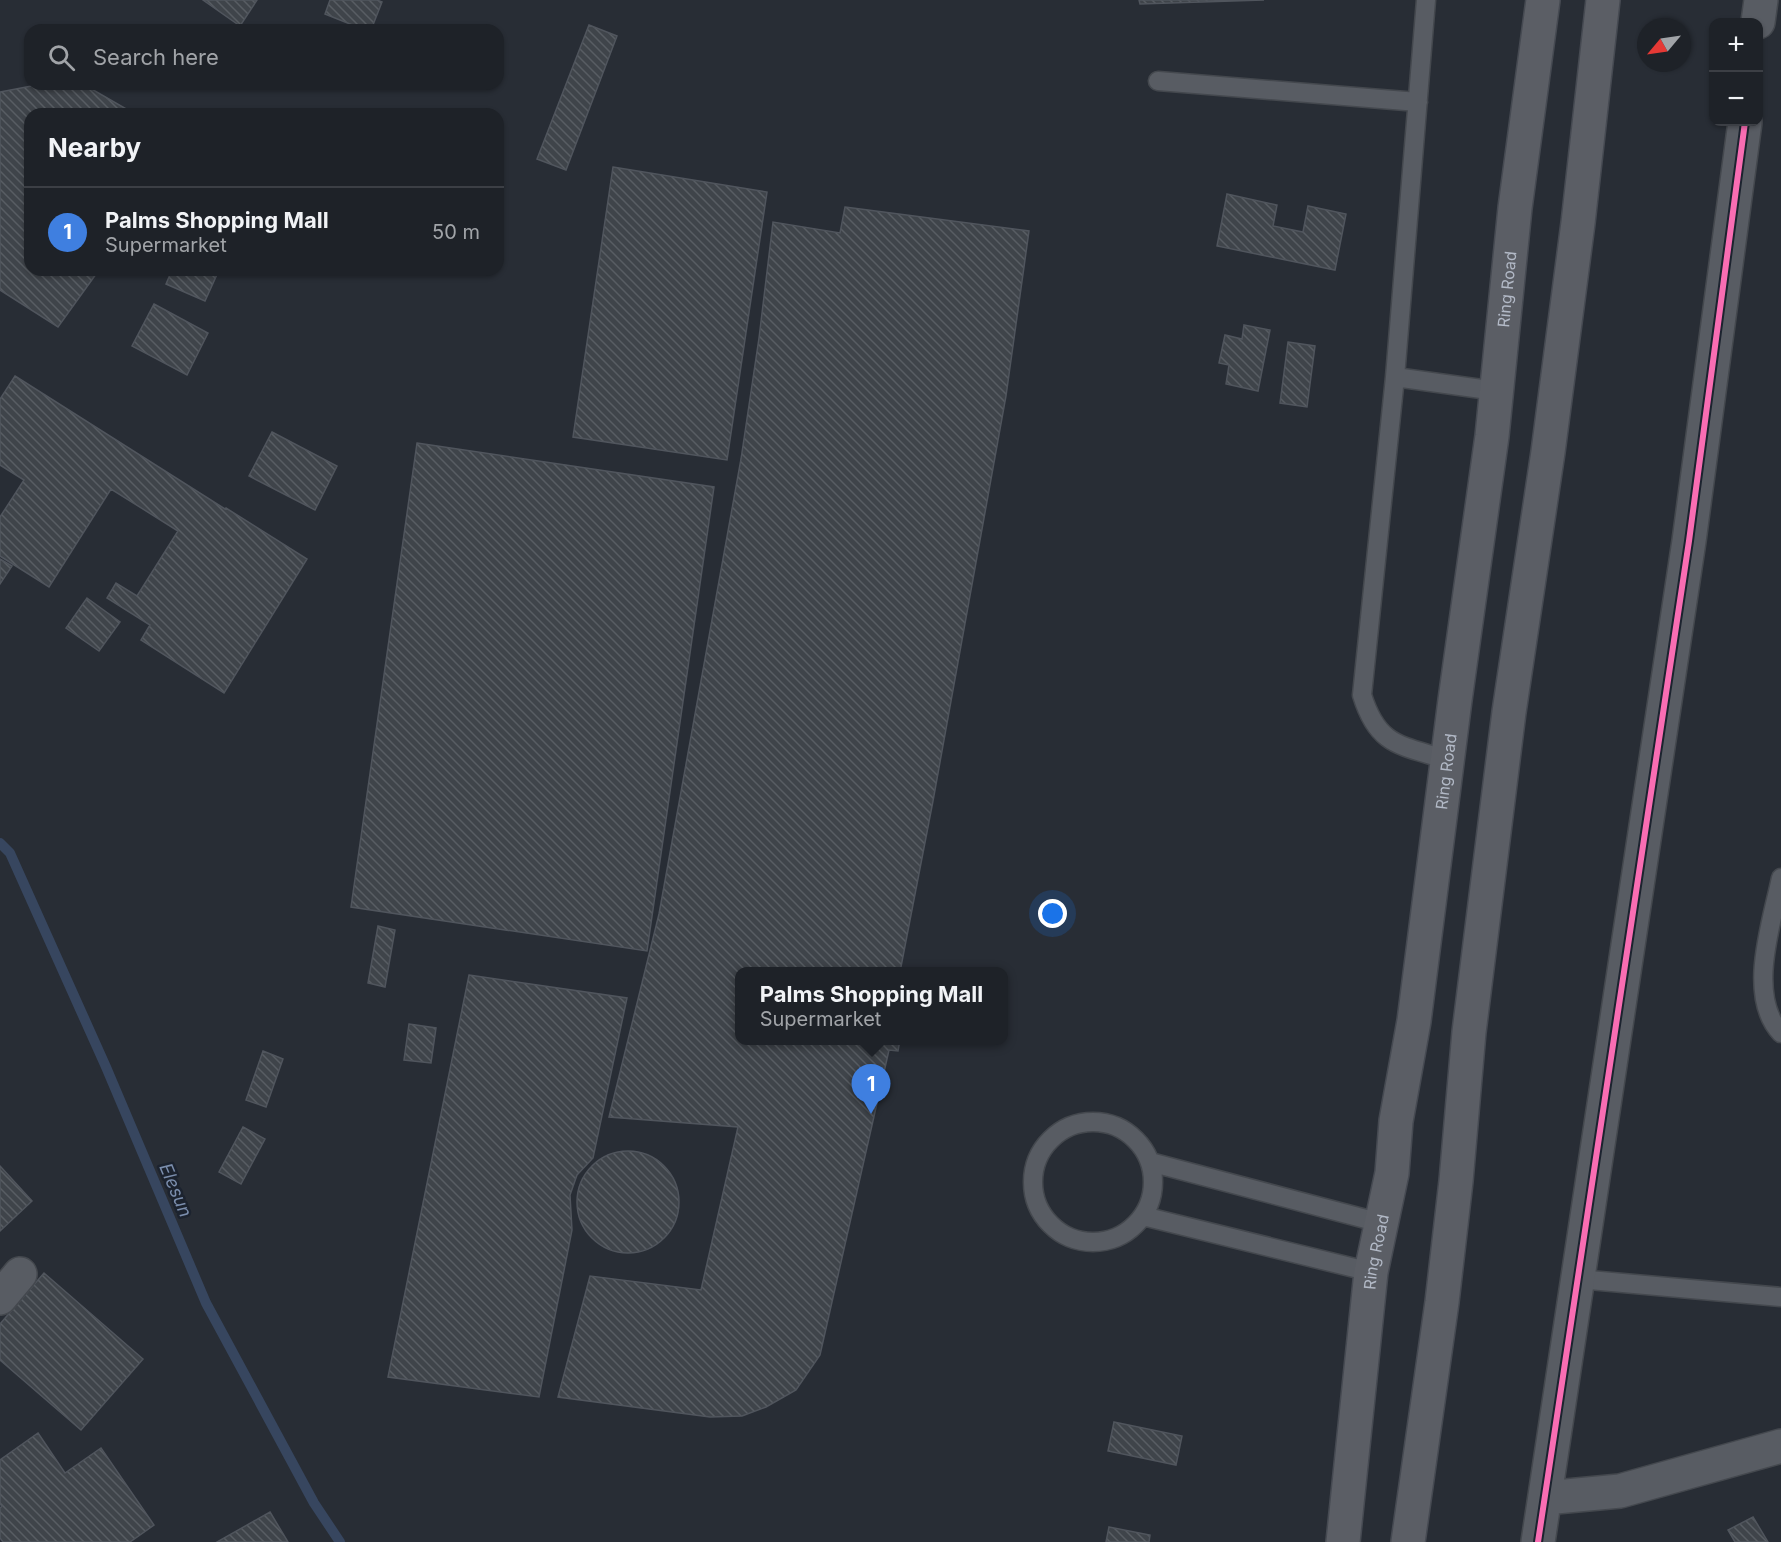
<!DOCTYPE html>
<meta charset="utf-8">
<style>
:root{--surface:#1e2228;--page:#262a30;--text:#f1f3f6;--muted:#a1a4a8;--line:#3c3f45;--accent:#828893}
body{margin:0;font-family:Inter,sans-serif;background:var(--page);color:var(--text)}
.controls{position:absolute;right:18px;top:18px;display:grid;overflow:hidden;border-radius:12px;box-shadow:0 2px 4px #0004}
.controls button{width:54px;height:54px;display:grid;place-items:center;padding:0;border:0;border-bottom:2px solid var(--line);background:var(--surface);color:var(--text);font:30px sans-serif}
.compass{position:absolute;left:1637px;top:18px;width:54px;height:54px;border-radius:50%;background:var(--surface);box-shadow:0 2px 4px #0004;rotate:241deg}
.you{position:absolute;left:1053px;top:914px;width:21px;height:21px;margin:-15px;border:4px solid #fff;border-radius:50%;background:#1a73e8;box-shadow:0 0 0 9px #1a73e833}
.badge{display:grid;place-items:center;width:39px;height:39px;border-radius:50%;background:var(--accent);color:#fff;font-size:20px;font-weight:700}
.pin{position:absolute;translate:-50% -50px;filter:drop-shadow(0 2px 3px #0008)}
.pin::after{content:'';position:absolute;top:32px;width:21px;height:18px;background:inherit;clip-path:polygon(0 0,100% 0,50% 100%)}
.popup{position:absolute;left:735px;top:967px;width:273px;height:78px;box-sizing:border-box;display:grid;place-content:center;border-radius:12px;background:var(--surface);filter:drop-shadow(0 2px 4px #0005);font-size:20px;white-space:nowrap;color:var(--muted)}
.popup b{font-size:22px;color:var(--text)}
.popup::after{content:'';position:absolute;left:50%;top:100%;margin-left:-12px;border:12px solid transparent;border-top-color:var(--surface)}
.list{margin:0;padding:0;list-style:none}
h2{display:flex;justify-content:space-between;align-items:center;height:78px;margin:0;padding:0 24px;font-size:26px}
h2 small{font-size:20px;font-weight:400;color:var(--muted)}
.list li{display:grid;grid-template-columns:39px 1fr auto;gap:18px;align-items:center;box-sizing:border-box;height:90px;padding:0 24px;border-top:2px solid var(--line)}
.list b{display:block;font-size:22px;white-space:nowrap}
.list p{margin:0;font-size:20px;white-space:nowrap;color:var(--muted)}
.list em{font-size:20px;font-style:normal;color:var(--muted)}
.icon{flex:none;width:33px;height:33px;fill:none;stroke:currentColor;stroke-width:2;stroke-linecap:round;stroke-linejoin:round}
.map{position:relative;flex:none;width:1781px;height:1542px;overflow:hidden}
.search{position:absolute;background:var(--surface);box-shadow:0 2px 4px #0004;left:24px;top:24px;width:480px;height:66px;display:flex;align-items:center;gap:15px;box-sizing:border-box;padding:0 21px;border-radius:18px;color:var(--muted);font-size:22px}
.panel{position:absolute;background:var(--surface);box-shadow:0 2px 4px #0004;left:24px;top:108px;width:480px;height:168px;border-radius:18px}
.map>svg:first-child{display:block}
</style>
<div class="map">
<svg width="1781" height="1542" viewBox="0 0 1781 1542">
<defs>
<pattern id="building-back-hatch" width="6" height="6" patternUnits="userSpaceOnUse" patternTransform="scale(1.5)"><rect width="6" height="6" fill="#3f444a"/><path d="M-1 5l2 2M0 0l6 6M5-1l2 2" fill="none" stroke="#585d63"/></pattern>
</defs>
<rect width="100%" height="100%" fill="#282d35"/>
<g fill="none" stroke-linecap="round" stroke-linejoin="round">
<path stroke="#37465f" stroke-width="10" d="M0 843 10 853 106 1067 206 1303 314 1503 340 1542"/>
</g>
<path fill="url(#building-back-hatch)" stroke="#50555d" stroke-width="1.5" d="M203 0H257L240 26Z
M330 0H377L382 2 371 30H365L325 14Z
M1139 0H1264L1140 4Z
M589 25 617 36 566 170 537 159Z
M42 84H83L135 114H30V270H99L58 327 0 290V92Z
M613 167 767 192 727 460 573 437Z
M1227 194 1277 205 1273 226 1303 232 1308 206 1346 214 1335 270 1217 246Z
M845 207 1029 231 1006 396 933 801 900 972H739V1040H900L898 1051 889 1050 820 1355 796 1390 766 1407 742 1416 710 1417 558 1397 590 1276 701 1290 738 1127 609 1117 659 914 741 459 759 338 773 222 840 233Z
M172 270H219L205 301 166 284Z
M154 304 208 333 187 375 132 346Z
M1244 325 1270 330 1258 391 1226 384 1229 365 1219 363 1225 335 1242 339Z
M1288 342 1315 346 1307 407 1280 403Z
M15 376 225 509 226 508 307 559 224 693 141 640 150 625 107 598 116 583 137 596 178 531 111 489 49 587 0 556V517L24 480 0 465V399Z
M272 432 337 466 315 510 249 476Z
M417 443 714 487 647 951 351 907Z
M0 559 12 566 0 584Z
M87 598 120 622 99 651 66 628Z
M378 926 395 930 385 987 368 983Z
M469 975 627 998 593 1158 577 1175 570 1195 572 1230 539 1397 388 1377Z
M409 1024 436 1028 431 1063 404 1060Z
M263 1051 283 1059 266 1107 246 1100Z
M243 1127 265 1139 241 1184 219 1172Z
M577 1202a51 51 0 1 1 102 0a51 51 0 1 1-102 0Z
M0 1166 32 1201 0 1231Z
M44 1273 143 1359 81 1430 0 1360V1324Z
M1114 1422 1182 1436 1176 1465 1108 1451Z
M38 1433 65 1473 101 1448 154 1525 130 1542H3L0 1538V1508L2 1506 0 1504V1460Z
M270 1512 288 1542H217Z
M1753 1517 1768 1542H1735L1728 1530Z
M1109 1527 1150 1535 1149 1542H1106Z"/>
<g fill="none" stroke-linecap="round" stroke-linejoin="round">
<defs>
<path id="lane" d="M1426 0 1395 377 1362 695C1378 747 1401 745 1448 760
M1158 81 1418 102
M1395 377 1496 391
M1781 878C1772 922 1746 996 1781 1033
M1033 1182a60 60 0 1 1 120 0a60 60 0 1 1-120 0Z
M1150 1162 1381 1223
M1143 1216 1371 1272
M1578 1279 1781 1297"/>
<path id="street" d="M1758 22 1761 0
M0 1298 20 1274
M1545 1498 1620 1491 1781 1446
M1538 1542 1689 541 1745 122"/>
<g id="primary">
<path id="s1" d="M1343 1542 1371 1272 1392 1173 1396 1121 1414 1021 1455 700 1492 436 1515 208 1543 0"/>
<path d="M1408 1542 1442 1302 1456 1181 1469 1032 1509 712 1548 452 1578 223 1603 0"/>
</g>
</defs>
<use href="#lane" stroke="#44484e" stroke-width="21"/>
<use href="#street" stroke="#44484e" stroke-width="36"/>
<use href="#primary" stroke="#464a52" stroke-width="36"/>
<use href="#lane" stroke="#585c63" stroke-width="18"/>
<use href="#street" stroke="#585c63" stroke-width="33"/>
<use href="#primary" stroke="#5b5e65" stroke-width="33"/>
<defs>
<path id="cycleway" d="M1538 1542 1689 541 1745 122"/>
</defs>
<use href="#cycleway" stroke="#1c232f" stroke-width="10"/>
<use href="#cycleway" stroke="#f96db3" stroke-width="6"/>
</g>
<g text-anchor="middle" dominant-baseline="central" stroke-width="5" stroke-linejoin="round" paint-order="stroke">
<g font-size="16" fill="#b2b9c6" stroke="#1c232f">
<text stroke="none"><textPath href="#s1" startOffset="1264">Ring Road</textPath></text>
<text stroke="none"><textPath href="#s1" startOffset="778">Ring Road</textPath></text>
<text stroke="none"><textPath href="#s1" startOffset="292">Ring Road</textPath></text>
</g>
<g font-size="18" font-style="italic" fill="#7b8ead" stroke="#1c232f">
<text transform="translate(176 1190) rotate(67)">Elesun</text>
</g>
</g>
</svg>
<div class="controls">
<button>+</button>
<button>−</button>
</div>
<svg class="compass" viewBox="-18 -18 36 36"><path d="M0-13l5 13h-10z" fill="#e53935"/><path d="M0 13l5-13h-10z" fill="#a1a4a8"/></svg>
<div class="you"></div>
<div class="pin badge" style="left:871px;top:1114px;background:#3f7fe0">1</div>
<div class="popup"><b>Palms Shopping Mall</b>Supermarket</div>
<div class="search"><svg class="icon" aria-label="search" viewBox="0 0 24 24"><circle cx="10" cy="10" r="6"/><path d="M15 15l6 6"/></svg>Search here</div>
<section class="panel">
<h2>Nearby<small></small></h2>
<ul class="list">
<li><span class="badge" style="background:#3f7fe0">1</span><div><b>Palms Shopping Mall</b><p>Supermarket</p></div><em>50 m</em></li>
</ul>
</section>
</div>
